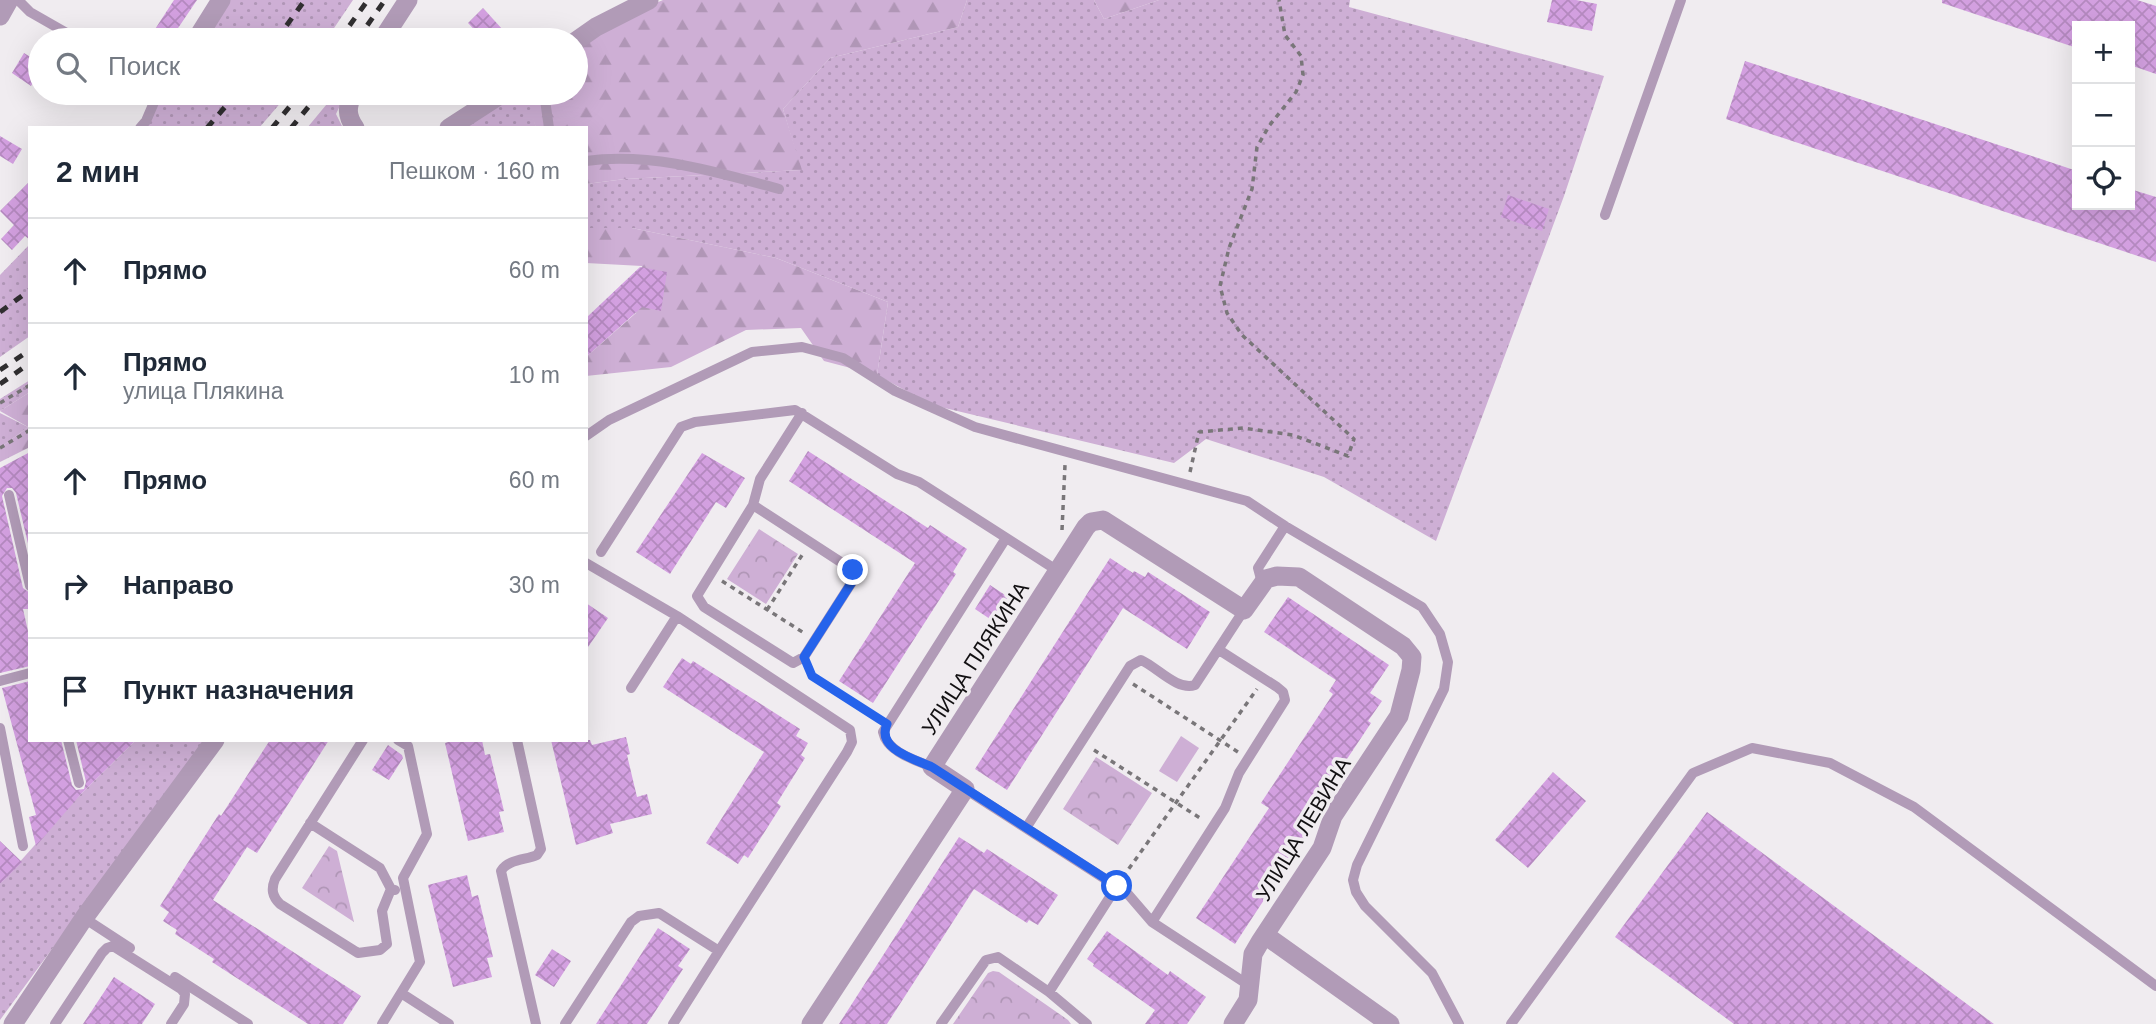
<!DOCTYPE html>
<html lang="ru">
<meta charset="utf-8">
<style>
:root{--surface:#fff;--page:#f6f6f7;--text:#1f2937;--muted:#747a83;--line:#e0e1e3}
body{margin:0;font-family:Helvetica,sans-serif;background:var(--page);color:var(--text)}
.controls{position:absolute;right:21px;top:21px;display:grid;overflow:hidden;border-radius:0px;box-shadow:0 7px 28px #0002}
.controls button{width:63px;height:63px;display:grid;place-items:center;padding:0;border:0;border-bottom:2px solid var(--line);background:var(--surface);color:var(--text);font:35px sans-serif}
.stop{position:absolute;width:21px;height:21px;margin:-16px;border:5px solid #2563eb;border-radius:50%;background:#fff}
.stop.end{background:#2563eb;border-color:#fff;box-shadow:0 2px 7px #0008}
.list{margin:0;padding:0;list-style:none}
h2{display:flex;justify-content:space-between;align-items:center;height:91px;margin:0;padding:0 28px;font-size:30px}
h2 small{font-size:23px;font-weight:400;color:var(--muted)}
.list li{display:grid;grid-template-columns:46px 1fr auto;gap:21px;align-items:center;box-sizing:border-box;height:105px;padding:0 28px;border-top:2px solid var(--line)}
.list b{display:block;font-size:26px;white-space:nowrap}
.list p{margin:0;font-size:23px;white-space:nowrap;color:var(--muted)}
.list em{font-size:23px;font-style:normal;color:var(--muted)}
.icon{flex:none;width:38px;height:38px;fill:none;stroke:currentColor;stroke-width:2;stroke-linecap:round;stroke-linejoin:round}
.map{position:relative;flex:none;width:2156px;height:1024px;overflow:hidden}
.search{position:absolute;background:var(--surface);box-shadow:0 7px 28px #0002;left:28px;top:28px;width:560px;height:77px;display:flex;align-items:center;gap:18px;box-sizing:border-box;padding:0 24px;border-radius:38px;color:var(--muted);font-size:26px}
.panel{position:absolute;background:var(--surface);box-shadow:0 7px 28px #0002;left:28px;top:126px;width:560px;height:616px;border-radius:0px}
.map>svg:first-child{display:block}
</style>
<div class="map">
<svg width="2156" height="1024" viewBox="0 0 2156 1024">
<defs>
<pattern id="grass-dots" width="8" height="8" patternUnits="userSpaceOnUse" patternTransform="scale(1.75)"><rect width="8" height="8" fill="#ceafd5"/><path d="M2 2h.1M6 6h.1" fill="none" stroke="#b096b6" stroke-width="1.8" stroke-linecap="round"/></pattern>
<pattern id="forest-firs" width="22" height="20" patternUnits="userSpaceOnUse" patternTransform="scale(1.75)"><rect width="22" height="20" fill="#ceafd5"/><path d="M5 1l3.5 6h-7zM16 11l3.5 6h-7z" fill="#b096b6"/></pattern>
<pattern id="park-crowns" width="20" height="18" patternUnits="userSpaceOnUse" patternTransform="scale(1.75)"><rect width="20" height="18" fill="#ceafd5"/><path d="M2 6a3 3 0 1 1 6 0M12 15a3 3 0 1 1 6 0" fill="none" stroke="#b096b6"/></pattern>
<pattern id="building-cross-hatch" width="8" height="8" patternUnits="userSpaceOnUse" patternTransform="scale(1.75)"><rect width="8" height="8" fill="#d3a0e0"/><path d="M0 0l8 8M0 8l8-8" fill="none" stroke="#b489bf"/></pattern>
</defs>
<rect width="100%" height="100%" fill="#f0ecf0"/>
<path fill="url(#grass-dots)" d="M227 0H353L326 40H202Z
M967 0H1094L1104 19 1159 0H1350L1349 7 1604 76 1564 196 1436 541 1324 477 1206 439 1174 463 932 405 877 375 888 302 776 258 632 228H586V184L625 179 801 170 783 109 830 58 958 27Z
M167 93H289L259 128H135Z
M336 93H346L336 114 343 128H307Z
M514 93H548L549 98 533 116 536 128H459Z
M30 244V336L0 357V275Z
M30 380V392L0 411V399Z
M0 413 28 427 0 448Z
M136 740H205L0 1020V884L75 800Z"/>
<path fill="url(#forest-firs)" d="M663 0H967L958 27 830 58 783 109 802 170 625 179 586 184V128H536L532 116 548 98V93H576V49L630 14Z
M1094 0H1159L1104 19Z
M586 228H632L776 258 888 302 877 375 824 361 801 328 746 330 671 367 586 376V357L636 313 642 266 586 263Z
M30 392V447L0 462V448L28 427 0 411Z"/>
<path fill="url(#park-crowns)" d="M759 529 798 554 766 604 727 579Z
M1096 757 1152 793 1118 845 1063 809Z
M329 846 337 851 354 922 302 888Z
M993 971 999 972 1068 1020 1071 1024H953L988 973Z"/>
<path fill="#ceafd5" d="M1181 736 1199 748 1177 782 1159 771Z"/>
<path fill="url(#building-cross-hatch)" d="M174 0H197L170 40H148Z
M1552 0H1576L1597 4 1592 31 1547 22Z
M1942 0H2137L2156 6V74L2130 65V26H2077V48L1942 3Z
M483 8 503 30 492 40H484L468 23Z
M24 53 40 63V71L31 86 12 73Z
M1745 61 2077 171V205H2130V189L2156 197V262L1726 119Z
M0 136 22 149 13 164 0 156Z
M30 181V240L25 236 12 250 1 239 14 225 0 211Z
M1508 195 1549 209 1542 231 1501 217Z
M640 267 667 272 661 311 642 307 586 357V318Z
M808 451 928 528 930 525 967 549 953 572 956 574 873 703 839 681 915 563 789 481Z
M30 452V552L16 493 12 488H7L2 496 23 588 30 593V609H23L30 640V666L0 673V468Z
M702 453 745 478 726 508 716 502 670 574 636 552Z
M1110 558 1133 573 1134 571 1145 577 1148 572 1210 612 1187 649 1123 608 1007 790 975 769Z
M990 585 1008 597 993 621 975 609Z
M1288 597 1389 665 1370 693 1382 701 1368 721 1371 723 1299 831 1306 836 1235 944 1196 918 1269 808 1261 803 1333 694 1329 691 1336 680 1264 632Z
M586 603 608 618 586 650Z
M682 658 691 664 693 661 800 729 796 736 808 743 801 755 805 758 777 803 781 806 748 858 744 855 738 864 706 843 764 752 663 687Z
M30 681V740H61L72 785 76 790 84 789 86 782 76 740H136L81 794 36 846 29 817 36 815 2 688Z
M626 737 630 754 627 755 637 797 647 794 652 814 610 824 613 833 576 845 551 740H590L592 745Z
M270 740H329L257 853 247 847 213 900 361 996 343 1024H308L212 962 214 959 175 934 177 930 163 921 169 912 160 906 219 814 221 816Z
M455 740H482L485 755 490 754 504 811 499 812 504 832 468 841 445 743Z
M388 745 402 755 403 758 389 780 372 770Z
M1553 772 1586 801 1528 868 1495 840Z
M1707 812 1994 1024H1734L1615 937Z
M959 837 984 853 987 849 1058 895 1038 925 1029 920 1027 923 974 889 887 1024H839Z
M0 841 22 862 0 884Z
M467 875 472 897 478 895 493 957 487 958 492 977 453 987 428 885Z
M658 928 690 949 678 966 683 969 647 1024H596Z
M1107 931 1168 975 1170 971 1206 997 1187 1024H1145L1155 1010 1093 966 1094 964 1087 959Z
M552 949 571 961 554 987 535 975Z
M114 977 155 1004 142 1024H83Z"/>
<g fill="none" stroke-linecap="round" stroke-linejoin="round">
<path stroke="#797679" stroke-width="3.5" stroke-dasharray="5 5" stroke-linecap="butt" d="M0 403 30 385
M0 448 30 430
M1190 472 1199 432 1243 428 1293 435 1348 456 1354 439 1242 335 1227 313 1220 286 1229 248 1252 189 1257 147 1269 126 1296 92 1303 75 1301 56 1285 35 1279 0
M1062 530 1065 465
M722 581 804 633
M767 610 804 552
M809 669 812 676 876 717
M1133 684 1238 752
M1094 750 1203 820
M1123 877 1257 689"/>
<path stroke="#b19bb7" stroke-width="10" d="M18 0 30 12 79 40
M544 93 549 128
M140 128 146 121 158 93
M586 161C652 152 716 172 779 189
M1605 215 1681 0
M586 436 609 420 752 352 802 347 843 358 895 391 975 427 1247 501 1285 526
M9 495 30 586
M753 505 853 570 852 582 804 657 793 663 704 607 697 596 753 505 760 479 802 413
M601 552 681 427 695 422 795 410 897 474 919 482 1058 571
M586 563 677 616
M1262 583 1258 568 1285 526 1422 607 1440 634 1448 662 1444 689 1357 865 1353 880 1356 892 1365 906 1432 973 1459 1024
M0 681 30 673
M631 688 677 616 850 730 852 742 847 752 719 951
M0 728 23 846
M68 740 79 783
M363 740 275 879C271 889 272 896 280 904L358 953 380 950 387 944 382 911 391 889
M398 740 408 746 427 834 403 878 420 962 401 993
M517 740 541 849 537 855C526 860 508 859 501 871L536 1024
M932 767C915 760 887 752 883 732L1006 538
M965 789 1127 893 1152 922 1250 986
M310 823 380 868 391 889 395 890
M1026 828 1130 666 1141 660C1157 667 1177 691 1195 685L1244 610
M84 918 130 948
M1152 922 1225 808 1239 773 1285 700 1283 692 1277 687 1219 650
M175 977 248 1024
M1049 992 1117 886
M55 1024 102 953 107 948 113 946 181 989 185 994 184 1004 171 1024
M382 1024 401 993 449 1024
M565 1024 631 922 639 916 659 913 719 951 673 1024
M941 1024 986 960 998 957 1049 992 1087 1024
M1511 1024 1693 773 1752 748 1830 763 1914 807 2156 986"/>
<path stroke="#b19bb7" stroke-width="19" d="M0 16 9 0
M196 40 221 0
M382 40 408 0
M576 41 596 27 649 0
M353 93C347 107 346 115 355 128
M449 128 503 93
M1265 935 1390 1024
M13 1024 84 918 215 740
M811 1024 965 789 932 767 1086 527 1091 522 1103 520 1244 610 1266 579 1277 576 1299 577 1403 646 1412 657 1411 670 1399 716 1333 816 1322 848 1260 942 1253 954 1248 1000 1233 1024"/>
<path stroke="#312f31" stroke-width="5" stroke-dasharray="9 9" stroke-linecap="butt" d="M276 40 305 0
M339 40 368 0
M357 40 385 0
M207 128 237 93
M272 128 301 93
M291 128 320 93
M0 312 30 290
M0 370 30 350
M0 384 30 363"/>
</g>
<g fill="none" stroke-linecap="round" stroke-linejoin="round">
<path stroke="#2563eb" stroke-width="9" d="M853 570 852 582 804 657 812 676 887 724C876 749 914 759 932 767L1117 886"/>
</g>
<g text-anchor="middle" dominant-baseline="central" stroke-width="7" stroke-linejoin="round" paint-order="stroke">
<g font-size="21" fill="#121012" stroke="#f0ecf0">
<text transform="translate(975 658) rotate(-57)">УЛИЦА ПЛЯКИНА</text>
<text transform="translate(1303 829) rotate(-59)">УЛИЦА ЛЕВИНА</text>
</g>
</g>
</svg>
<div class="controls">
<button>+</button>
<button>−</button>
<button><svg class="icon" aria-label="locate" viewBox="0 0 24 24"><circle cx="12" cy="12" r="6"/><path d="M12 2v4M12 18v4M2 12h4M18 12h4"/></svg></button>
</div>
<div class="stop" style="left:1117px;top:886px"></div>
<div class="stop end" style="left:853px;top:570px"></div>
<div class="search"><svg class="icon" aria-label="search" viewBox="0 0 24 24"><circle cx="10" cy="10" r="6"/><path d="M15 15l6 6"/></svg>Поиск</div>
<section class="panel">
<h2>2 мин<small>Пешком · 160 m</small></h2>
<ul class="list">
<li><svg class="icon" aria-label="ahead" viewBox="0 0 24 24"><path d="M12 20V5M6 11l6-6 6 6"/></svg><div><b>Прямо</b></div><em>60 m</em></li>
<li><svg class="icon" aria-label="ahead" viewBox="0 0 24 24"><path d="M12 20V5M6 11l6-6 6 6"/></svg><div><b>Прямо</b><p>улица Плякина</p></div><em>10 m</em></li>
<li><svg class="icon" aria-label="ahead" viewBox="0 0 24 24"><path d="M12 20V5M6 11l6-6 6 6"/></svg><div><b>Прямо</b></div><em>60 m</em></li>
<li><svg class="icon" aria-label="right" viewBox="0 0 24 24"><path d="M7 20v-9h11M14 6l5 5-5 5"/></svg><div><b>Направо</b></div><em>30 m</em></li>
<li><svg class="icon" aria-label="arrive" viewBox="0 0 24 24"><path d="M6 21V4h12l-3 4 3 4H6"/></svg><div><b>Пункт назначения</b></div></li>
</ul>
</section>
</div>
